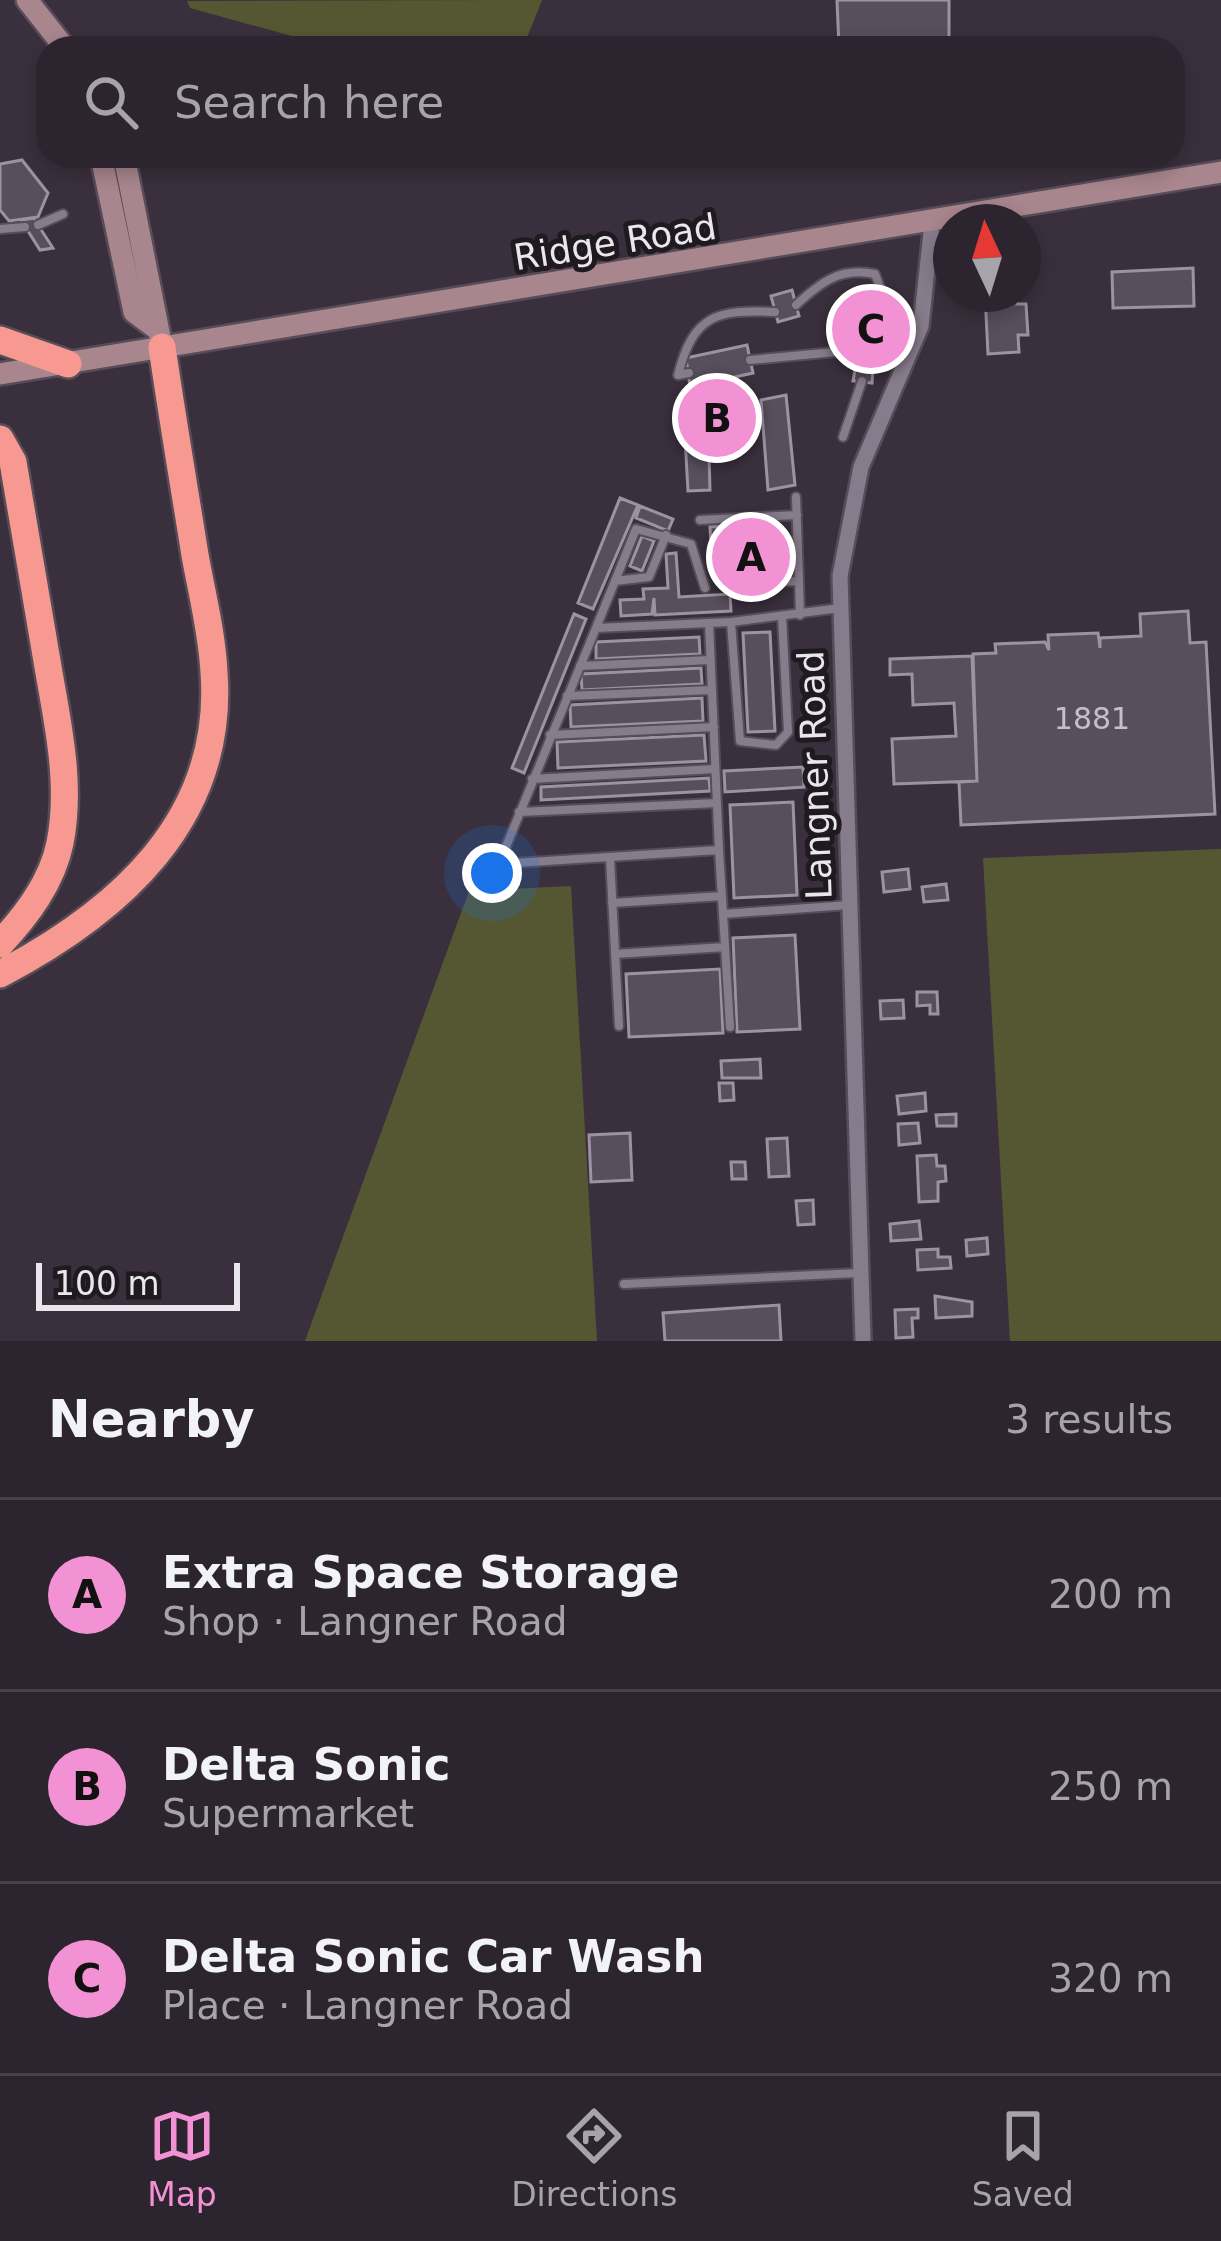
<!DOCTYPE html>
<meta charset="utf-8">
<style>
:root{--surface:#2c242e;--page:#38303a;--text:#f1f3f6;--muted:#a6a4aa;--line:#48414a;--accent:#f391d5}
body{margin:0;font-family:"DejaVu Sans",sans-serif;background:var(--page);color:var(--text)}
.compass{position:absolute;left:933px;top:204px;width:108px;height:108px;border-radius:50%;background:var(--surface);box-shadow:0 6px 18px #0003;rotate:356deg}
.scale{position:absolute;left:36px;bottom:30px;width:204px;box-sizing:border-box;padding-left:12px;border:6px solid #ebe5ed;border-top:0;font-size:33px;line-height:42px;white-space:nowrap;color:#ebe5ed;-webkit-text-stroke:9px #1e1a20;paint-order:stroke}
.you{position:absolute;left:492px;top:873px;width:42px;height:42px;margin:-30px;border:9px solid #fff;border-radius:50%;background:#1a73e8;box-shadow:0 0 0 18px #1a73e833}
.badge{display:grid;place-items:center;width:78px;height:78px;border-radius:50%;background:var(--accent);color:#111;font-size:39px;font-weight:700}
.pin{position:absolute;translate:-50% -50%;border:6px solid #fff;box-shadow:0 3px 12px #0006}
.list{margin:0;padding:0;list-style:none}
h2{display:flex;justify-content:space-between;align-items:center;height:156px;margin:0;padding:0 48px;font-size:51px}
h2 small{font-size:39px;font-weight:400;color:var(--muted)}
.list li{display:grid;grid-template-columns:78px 1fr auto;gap:36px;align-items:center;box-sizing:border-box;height:192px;padding:0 48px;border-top:3px solid var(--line)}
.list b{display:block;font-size:45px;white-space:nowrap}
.list p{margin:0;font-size:39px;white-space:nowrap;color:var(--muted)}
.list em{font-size:39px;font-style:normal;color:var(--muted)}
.icon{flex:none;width:66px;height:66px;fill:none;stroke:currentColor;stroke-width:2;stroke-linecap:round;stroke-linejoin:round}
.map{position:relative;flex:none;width:1221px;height:1341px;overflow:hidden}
.search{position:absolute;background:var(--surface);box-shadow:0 6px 18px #0003;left:36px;right:36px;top:36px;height:132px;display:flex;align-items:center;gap:30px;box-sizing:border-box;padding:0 42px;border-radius:36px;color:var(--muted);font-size:45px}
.sheet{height:732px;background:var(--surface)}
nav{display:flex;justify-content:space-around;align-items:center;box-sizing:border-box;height:168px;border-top:3px solid var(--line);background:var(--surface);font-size:33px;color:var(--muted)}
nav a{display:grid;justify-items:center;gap:6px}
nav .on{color:var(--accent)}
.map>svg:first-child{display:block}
</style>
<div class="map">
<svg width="1221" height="1341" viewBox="0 0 1221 1341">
<rect width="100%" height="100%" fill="#3a303d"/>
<path fill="#555732" d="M542 0 523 48H313L310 41 190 8 187 1Z
M1221 849V1341H1010L983 858Z
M571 886 597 1341H305L469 891Z"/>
<path fill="#584e5c" stroke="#9d92a2" stroke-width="3" d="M837 0H949V48H839Z
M22 160 48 193 38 217 9 221 0 210V164Z
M34 218 38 225 53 248 40 250 21 220Z
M1193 268 1194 306 1113 308 1112 272Z
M876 289 887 291 885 304 894 305 888 355 874 353 872 383 853 381 856 365 847 364 855 299 875 297Z
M792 290 799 316 778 322 771 296Z
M985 294H1016L1017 304H1026L1028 335H1018L1019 352 988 354Z
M747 345 753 373 721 380 724 454 709 455 710 490 688 491 683 402 692 401 686 358Z
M786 395 795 485 768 490 761 400Z
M620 498 638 505 593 609 578 603Z
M640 506 673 519 668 531 636 518Z
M743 525 751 541 788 539 790 572 725 576 712 563 710 527Z
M642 536 654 541 642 571 630 566Z
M676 553 679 597 730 594 731 611 655 615 654 598 652 614 621 616 620 600 644 599 643 589 668 588 666 554Z
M1188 611 1190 643 1206 642 1215 814 961 825 959 782 977 781 973 654 996 653 995 644 1045 642 1049 650 1048 635 1098 633 1100 648V638L1141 636 1140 614Z
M574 614 586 619 524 773 512 768Z
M770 632 775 731 748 732 743 633Z
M699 637 700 654 596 659V642Z
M972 656 977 781 894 784 892 739 956 736 954 703 913 705 912 674 890 675V659Z
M701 668 702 684 582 690 581 674Z
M702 698 703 721 571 727 570 705Z
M704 735 706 761 558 768 557 742Z
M803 767 804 787 725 792 724 771Z
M709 778 710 791 541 800V787Z
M793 802 797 895 734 898 730 805Z
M908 869 910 889 884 892 882 872Z
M946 884 948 900 924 902 922 887Z
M795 935 800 1029 737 1032 733 938Z
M720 969 723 1033 629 1037 626 974Z
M917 992H937L938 1014H930V1005L917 1006Z
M903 1000 904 1018 881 1019 880 1001Z
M760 1059 761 1078H722L721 1061Z
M719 1083H733L734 1100 720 1101Z
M925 1093 926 1111 899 1114 897 1096Z
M956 1114V1126H937L936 1115Z
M918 1123 920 1143 899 1145 898 1124Z
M630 1133 632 1180 591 1182 589 1135Z
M787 1138 789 1176 769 1177 767 1139Z
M936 1155 937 1166H945L946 1181 938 1182V1201L919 1202 917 1156Z
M731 1162H745L746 1179H732Z
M813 1200 814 1224 798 1225 796 1201Z
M919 1221 921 1239 891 1241 890 1224Z
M987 1238 988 1254 967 1256 966 1240Z
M938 1249V1257H950L951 1268 918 1270 917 1250Z
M935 1296 972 1302V1316L936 1318Z
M779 1305 781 1341H665L663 1313Z
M918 1309V1318H912L913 1337 896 1338 895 1310Z"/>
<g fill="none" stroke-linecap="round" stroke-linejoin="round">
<defs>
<path id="lane" d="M38 225 63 214
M0 229 25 227
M796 305C821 282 840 267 875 274L881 290
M750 360 835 352
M689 373 678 375C693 315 717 309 775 312
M843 437 862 381
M796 497 799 581
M700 520 797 515
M615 581 649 577 666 535
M732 584 799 581 800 615
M705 588 691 544 636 529 596 628 731 622 840 608
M731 622 740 741 776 745 788 732 782 617
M596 628 505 849 514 863 719 850 709 623
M580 666 710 660
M567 696 712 690
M550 735 714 727
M532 779 715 769
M519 812 717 803
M719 850 723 914 849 905
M610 858 619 1026
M612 903 722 896
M723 914 730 1027
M615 954 725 947
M624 1284 858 1273"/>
<path id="street" d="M863 1341 840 576 861 467 921 326 932 223"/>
<path id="secondary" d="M27 0 65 48
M101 156 134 312 154 327
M124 156 162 347
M0 374 1221 172"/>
<path id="highway" d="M0 340 68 364
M0 439 13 462C24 528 36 595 47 661 57 721 72 782 60 843 52 882 27 915 0 944
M0 974C118 912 225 820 214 672 212 633 202 594 195 555 184 486 172 416 162 347"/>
</defs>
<use href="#lane" stroke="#564d58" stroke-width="12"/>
<use href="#street" stroke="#564d58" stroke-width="20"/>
<use href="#secondary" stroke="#564d58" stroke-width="26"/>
<use href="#highway" stroke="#564d58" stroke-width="32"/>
<use href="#lane" stroke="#877c8b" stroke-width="8"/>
<use href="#street" stroke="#877c8b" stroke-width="15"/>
<use href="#secondary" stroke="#a9858d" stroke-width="21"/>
<use href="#highway" stroke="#f89991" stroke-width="27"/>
</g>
<g text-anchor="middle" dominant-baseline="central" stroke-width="10" stroke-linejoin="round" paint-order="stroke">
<g font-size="30" fill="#c6bfc9">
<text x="1092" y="718">1881</text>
</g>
<g font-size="36" fill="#ebe5ed" stroke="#1e1a20">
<text transform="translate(615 242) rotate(-9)">Ridge Road</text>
<text transform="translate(815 775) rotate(-92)">Langner Road</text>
</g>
</g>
</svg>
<svg class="compass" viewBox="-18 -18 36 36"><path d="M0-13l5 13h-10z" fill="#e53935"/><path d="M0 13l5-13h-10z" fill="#a6a4aa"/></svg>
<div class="scale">100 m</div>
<div class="you"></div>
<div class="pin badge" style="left:751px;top:557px">A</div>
<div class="pin badge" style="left:717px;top:418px">B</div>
<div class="pin badge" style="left:871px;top:329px">C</div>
<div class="search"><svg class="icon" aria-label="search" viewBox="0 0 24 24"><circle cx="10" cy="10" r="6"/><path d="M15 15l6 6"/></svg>Search here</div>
</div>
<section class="sheet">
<h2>Nearby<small>3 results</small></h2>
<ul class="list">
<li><span class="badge">A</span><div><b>Extra Space Storage</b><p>Shop · Langner Road</p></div><em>200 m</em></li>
<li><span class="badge">B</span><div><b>Delta Sonic</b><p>Supermarket</p></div><em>250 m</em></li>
<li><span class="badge">C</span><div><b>Delta Sonic Car Wash</b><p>Place · Langner Road</p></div><em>320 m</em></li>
</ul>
</section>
<nav>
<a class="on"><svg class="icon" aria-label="map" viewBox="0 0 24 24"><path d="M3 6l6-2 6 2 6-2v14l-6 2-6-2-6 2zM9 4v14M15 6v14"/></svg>Map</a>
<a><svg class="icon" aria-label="directions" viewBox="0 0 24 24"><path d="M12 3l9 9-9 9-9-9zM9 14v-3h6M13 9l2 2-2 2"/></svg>Directions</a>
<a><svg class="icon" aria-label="saved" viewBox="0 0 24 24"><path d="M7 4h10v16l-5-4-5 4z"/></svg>Saved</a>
</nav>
